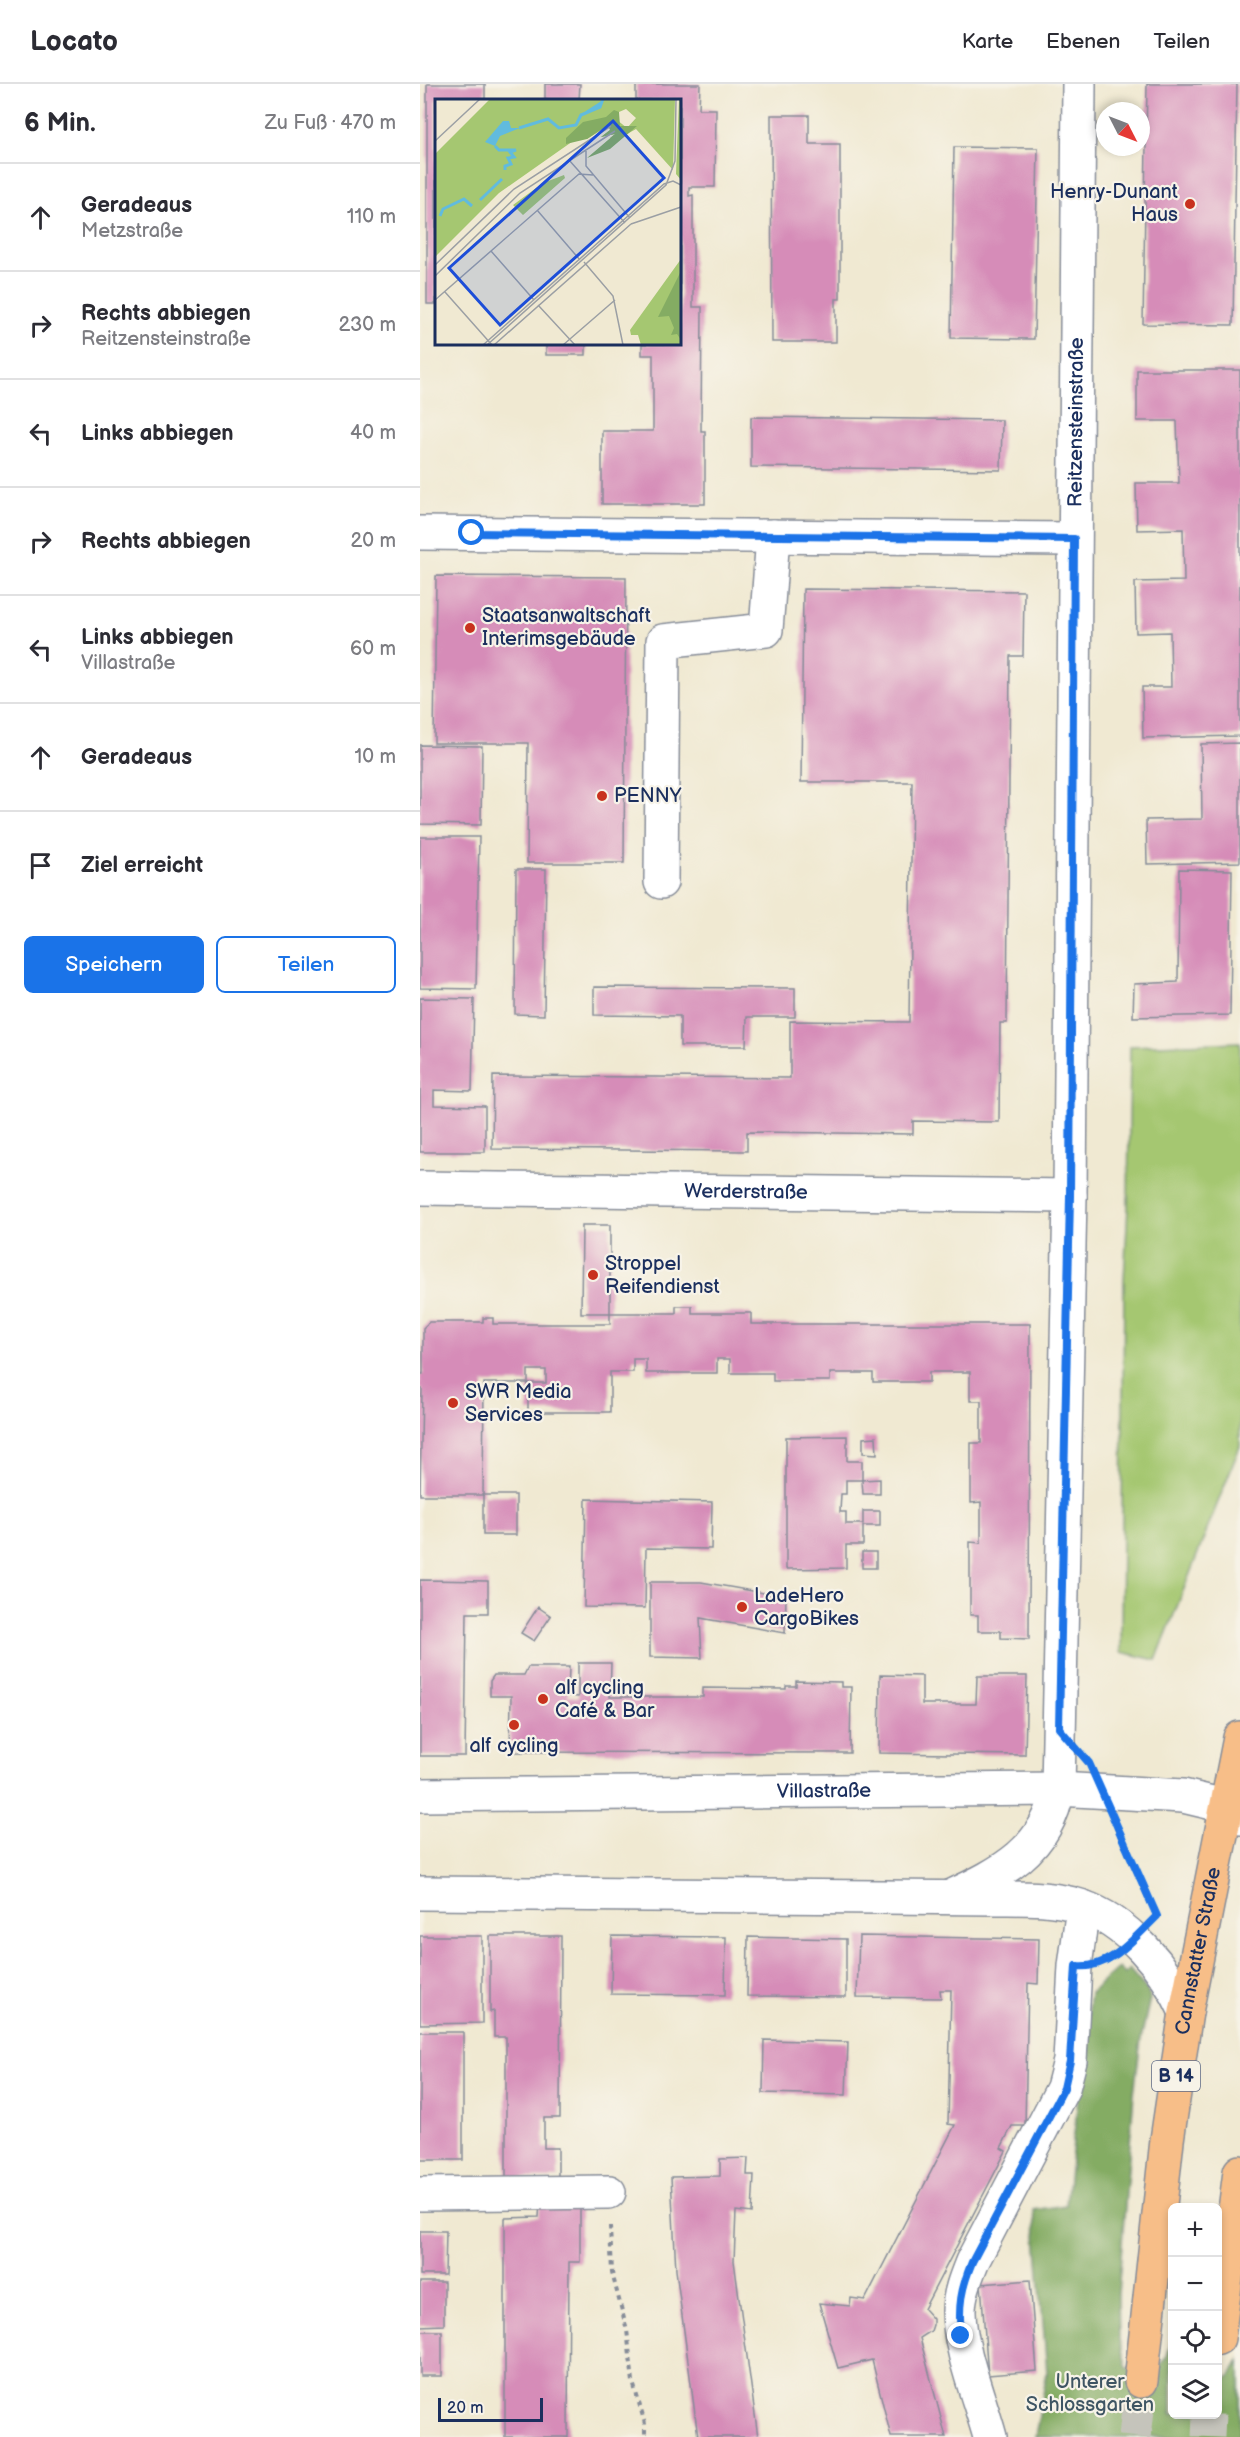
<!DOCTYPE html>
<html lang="de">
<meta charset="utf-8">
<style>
:root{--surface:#fff;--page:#f2f2f3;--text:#2b2b33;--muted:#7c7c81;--line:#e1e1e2;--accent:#1a73e8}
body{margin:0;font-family:"Balsamiq Sans",sans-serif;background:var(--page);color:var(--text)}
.controls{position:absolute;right:18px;bottom:18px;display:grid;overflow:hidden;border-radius:9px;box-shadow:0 3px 9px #0003}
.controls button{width:54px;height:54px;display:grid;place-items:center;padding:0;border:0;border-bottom:2px solid var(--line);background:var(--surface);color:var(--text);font:30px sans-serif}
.compass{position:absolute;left:676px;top:18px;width:54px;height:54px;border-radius:50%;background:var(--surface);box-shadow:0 3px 9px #0003;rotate:132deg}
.scale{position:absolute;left:18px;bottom:15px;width:105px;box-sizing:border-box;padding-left:6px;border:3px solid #1b2f5e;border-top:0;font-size:16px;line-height:21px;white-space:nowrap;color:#1b2f5e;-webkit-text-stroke:4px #f7f3e8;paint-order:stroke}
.stop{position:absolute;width:18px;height:18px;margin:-14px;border:4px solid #1a73e8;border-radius:50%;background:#fff}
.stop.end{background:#1a73e8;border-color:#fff;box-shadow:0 2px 6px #0008}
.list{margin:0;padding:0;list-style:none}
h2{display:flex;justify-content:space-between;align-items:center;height:78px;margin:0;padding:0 24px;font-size:26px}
h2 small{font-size:20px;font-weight:400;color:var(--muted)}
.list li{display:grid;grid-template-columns:39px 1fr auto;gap:18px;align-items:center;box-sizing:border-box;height:108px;padding:0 24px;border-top:2px solid var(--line)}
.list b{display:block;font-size:22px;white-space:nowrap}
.list p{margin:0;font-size:20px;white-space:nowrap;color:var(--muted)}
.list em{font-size:20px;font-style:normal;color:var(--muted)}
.actions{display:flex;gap:12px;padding:18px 24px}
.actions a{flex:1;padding:14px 0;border:2px solid var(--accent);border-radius:9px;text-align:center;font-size:21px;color:var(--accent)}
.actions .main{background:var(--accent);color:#fff}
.icon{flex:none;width:33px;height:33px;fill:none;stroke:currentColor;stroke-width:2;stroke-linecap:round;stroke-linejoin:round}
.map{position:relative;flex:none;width:820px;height:2353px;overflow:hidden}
header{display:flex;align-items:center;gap:36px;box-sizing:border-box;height:84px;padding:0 30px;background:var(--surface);border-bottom:2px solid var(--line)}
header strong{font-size:28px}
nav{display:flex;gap:33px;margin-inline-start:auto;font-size:21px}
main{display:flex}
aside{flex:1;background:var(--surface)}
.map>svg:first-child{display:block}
</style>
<header>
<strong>Locato</strong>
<nav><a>Karte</a><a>Ebenen</a><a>Teilen</a></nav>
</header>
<main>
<aside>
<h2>6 Min.<small>Zu Fuß · 470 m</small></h2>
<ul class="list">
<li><svg class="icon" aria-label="ahead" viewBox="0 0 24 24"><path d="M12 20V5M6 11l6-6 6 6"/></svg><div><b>Geradeaus</b><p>Metzstraße</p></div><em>110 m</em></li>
<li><svg class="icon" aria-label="right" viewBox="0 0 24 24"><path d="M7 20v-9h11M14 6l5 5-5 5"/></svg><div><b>Rechts abbiegen</b><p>Reitzensteinstraße</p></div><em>230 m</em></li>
<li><svg class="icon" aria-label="left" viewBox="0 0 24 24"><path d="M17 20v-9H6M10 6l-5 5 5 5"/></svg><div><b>Links abbiegen</b></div><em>40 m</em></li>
<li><svg class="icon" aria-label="right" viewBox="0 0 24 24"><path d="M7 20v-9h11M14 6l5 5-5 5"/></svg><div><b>Rechts abbiegen</b></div><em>20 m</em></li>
<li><svg class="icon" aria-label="left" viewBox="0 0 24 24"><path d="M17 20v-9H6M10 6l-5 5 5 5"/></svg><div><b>Links abbiegen</b><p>Villastraße</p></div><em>60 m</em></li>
<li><svg class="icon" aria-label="ahead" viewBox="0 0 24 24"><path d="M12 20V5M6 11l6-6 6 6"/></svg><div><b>Geradeaus</b></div><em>10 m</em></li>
<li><svg class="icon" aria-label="arrive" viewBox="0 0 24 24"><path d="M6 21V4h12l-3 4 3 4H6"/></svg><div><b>Ziel erreicht</b></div></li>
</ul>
<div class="actions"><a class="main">Speichern</a><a>Teilen</a></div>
</aside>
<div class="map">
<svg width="820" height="2353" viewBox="0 0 820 2353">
<rect width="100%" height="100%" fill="#f7f3e8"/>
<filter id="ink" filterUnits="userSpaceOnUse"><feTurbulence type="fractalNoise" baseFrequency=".0167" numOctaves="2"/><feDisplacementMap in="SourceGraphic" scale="12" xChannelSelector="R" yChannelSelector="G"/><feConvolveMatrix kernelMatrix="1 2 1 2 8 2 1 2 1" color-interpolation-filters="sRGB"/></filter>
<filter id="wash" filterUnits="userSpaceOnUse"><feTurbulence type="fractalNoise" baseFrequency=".008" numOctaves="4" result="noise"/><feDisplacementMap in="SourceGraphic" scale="24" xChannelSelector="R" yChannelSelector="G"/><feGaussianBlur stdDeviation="1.35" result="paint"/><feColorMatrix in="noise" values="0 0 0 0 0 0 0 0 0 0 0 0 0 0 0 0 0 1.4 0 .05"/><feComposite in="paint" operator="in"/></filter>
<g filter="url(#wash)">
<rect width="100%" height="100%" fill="#f0e9d2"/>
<path fill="#a5c771" stroke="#607b68" stroke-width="1.5" d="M820 958V1362L736 1576 701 1568 704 1196 708 1123 710 962Z"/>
<path fill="#84ac63" stroke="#506e60" stroke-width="1.5" d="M699 1883 704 1890 709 1885 727 1906 730 1914 721 1955 714 2009 698 2210 699 2256 707 2284 737 2287 747 2272 752 2255V2330H798V2302L811 2291 820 2275V2353H615L627 2289 614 2126 646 2121 670 1909Z"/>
<g id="blocks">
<path fill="#d68cb8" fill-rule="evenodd" d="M7 0H65V16H16V220H7Z
M125 0H160L159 16H125Z
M216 0H280L279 25H296L295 103H269V112L273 111V223H282L281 347H285V420H182V347H233V271H222V260H260V16H216Z
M727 0H817L813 241 723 240Z
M351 31H389V60H420V215H416V258H352Z
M534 63 618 64 614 255 531 254Z
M126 260H166V271H126Z
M717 286H820V652L723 654 722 603H751L750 548 716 549 715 498 764 497 763 445 717 446 716 399H759L757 337H717Z
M331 333 582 336 581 386 331 383Z
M16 492 206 493 204 779H107L108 659H14Z
M383 505 604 507 603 572H590L587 939H580L579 1038 493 1037V1050L327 1048V1067L72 1065 73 992 370 994V937L489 938 492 698H381Z
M820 659V778L727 780 726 736 782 735 781 660Z
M0 661 62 662 61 741 0 740Z
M0 753H59L56 905 0 904Z
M96 785H126L124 931 95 930Z
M759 785 812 786 810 931 713 933 714 900 758 898Z
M174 903 375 904V933H327L326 962H260V932L174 931Z
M0 914 54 915 52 1007 14 1006V1021L65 1022V1068H0Z
M162 1141H190V1229H161Z
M256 1222H272V1229H331V1240H610L609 1555 581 1554V1547H558V1531H550V1458L561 1459V1418L551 1419V1359H561V1317H550V1288H509V1298H453V1289H410V1297H353V1289H310V1275H297V1289H226V1275H213V1288H190V1328H108V1299H64L63 1411H96V1451H63V1411H0L2 1305H0V1290H3V1244L9 1238H63V1234H73V1240H190V1229H256ZM108 1286H126V1299H108Z
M427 1352V1377H442V1396L460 1395V1410H443L442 1396H426V1410H421L420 1428H426V1440H443V1427H460V1442H443V1461H426V1484L366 1485V1353Z
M456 1353 457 1370 443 1369V1354Z
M166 1415 292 1418 291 1465 226 1464 225 1524 164 1523Z
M442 1468H456V1484H442Z
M0 1496 68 1497V1529H47L45 1672H0Z
M230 1498H281L366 1513 365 1549 280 1534 282 1574 230 1573Z
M118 1523 131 1532 114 1557 101 1549Z
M158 1579H191L190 1613H283V1604L366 1605V1602H376V1597L421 1598V1603H431L430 1669 90 1668 91 1612H70V1597L74 1591H104L108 1583H149L148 1612 158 1613Z
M460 1591 502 1592V1620H556L557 1592H607L605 1671 459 1669Z
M0 1852H62V1939L0 1940Z
M70 1852H141L140 2034H124V2064H138V2094H86V1953H74V1927L70 1928Z
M192 1852 306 1853 305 1911 191 1910Z
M439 1852 619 1855 618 1900 608 1899 605 2042H592L581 2064 586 2067 504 2225 513 2235V2241L511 2247 500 2254 526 2353H471L452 2276 418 2284 399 2219 430 2222 431 2214 445 2216 535 2041 528 2040 531 1906H520L521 1914 437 1913Z
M328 1853 426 1855V1913L327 1912Z
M0 1948H43V2076H0Z
M344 1956 428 1958 426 2011 343 2009Z
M328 2074 327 2091H334L332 2129 316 2127 314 2177 338 2353H278L256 2186 251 2093 300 2092V2075Z
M120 2118H160V2178H149L148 2353H85V2134L119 2133Z
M0 2147H26L25 2191H0Z
M610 2196 617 2287 568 2291 561 2200Z
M0 2198H24V2241L0 2242Z
M0 2247H22V2292H0Z"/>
</g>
</g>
<g filter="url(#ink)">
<use href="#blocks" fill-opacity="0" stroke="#868c98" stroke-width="1.5"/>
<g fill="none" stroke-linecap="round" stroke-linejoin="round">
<path stroke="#c5c4bb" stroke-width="33" stroke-dasharray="33 16" stroke-linecap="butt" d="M715 2353 721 2297
M788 2353 789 2330"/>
<defs>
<g id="minor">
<path d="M0 449 654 455"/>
<path d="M241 798 243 557 346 546 353 452"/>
<path id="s1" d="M0 1104 650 1112"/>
<path id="s2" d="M0 1711 638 1705 763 1712 805 1722 820 1734"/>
<path d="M0 1809C154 1811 308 1812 462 1813 500 1813 537 1814 575 1814 604 1814 633 1813 660 1822 708 1838 746 1884 766 1928"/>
<path id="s3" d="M530 1813C582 1789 627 1766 638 1705L650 1112 659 0"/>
<path d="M0 2110 189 2108"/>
<path d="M570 2353C560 2316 539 2265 539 2227 539 2210 546 2193 552 2178L643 2004 650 1977 655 1882 663 1823"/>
</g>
<g id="major">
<path d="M798 2254 820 2088"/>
<path id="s4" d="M721 2297 747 2056 766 1928 820 1654"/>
</g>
</defs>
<use href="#minor" stroke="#868c98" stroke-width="36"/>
<use href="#major" stroke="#868c98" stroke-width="36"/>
<path stroke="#868c98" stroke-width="4" stroke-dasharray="4.5 4.5" stroke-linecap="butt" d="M696 1743 733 1824
M190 2142 192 2189 207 2246 213 2298 225 2340V2353"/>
<use href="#minor" stroke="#fff" stroke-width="33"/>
<use href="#major" stroke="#f7be88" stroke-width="33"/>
</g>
</g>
<g fill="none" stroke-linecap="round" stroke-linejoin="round" filter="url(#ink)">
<path stroke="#1a73e8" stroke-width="8" d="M52 449 654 455 650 1112 639 1644 669 1679 737 1832C714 1854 690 1886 656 1882L650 1977 644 2004 552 2178C541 2205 538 2222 541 2252"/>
</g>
<g fill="#c8321e" stroke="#f7f3e8" stroke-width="2">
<circle cx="770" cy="120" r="6"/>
<circle cx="50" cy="544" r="6"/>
<circle cx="182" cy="712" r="6"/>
<circle cx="173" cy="1191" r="6"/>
<circle cx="33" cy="1319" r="6"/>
<circle cx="322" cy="1523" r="6"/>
<circle cx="123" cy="1615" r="6"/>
<circle cx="94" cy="1641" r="6"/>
</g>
<g text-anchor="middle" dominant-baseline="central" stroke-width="4.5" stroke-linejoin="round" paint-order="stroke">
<rect fill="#f7f3e8" stroke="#5d6a87" stroke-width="1.5" x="732" y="1977" width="48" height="30" rx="4.5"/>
<g font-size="18" font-weight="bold" fill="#1b2f5e">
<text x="756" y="1992">B 14</text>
</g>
<g font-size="20" fill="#1b2f5e" stroke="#f7f3e8" text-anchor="start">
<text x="758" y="108" text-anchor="end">Henry-Dunant<tspan x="758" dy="23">Haus</tspan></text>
<text x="62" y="532">Staatsanwaltschaft<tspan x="62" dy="23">Interimsgebäude</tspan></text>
<text x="194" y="712">PENNY</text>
<text x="185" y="1180">Stroppel<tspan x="185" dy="23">Reifendienst</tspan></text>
<text x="45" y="1308">SWR Media<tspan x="45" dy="23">Services</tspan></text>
<text x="334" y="1512">LadeHero<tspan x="334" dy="23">CargoBikes</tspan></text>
<text x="135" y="1604">alf cycling<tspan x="135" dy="23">Café &amp; Bar</tspan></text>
<text x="94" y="1662" text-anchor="middle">alf cycling</text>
</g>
<g font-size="20" fill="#1b2f5e" stroke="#f7f3e8">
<text stroke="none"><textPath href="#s3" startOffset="1527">Reitzensteinstraße</textPath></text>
<text stroke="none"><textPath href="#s1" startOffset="326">Werderstraße</textPath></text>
<text stroke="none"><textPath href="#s2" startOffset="404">Villastraße</textPath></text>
<text stroke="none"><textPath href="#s4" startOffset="434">Cannstatter Straße</textPath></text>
</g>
<g font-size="20" fill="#3e5563" stroke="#f7f3e8">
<text x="670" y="2298">Unterer<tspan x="670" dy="23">Schlossgarten</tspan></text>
</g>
</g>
<g transform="translate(15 15)">
<rect width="246" height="246" fill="#f0e9d2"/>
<path d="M55 0H240L238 71 201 30 185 39H175L180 35 166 38 175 31 174 26 152 40 148 35 64 94 0 158V55ZM191 10 201 19 192 29 182 21 184 13ZM244 0H246V81L241 75ZM129 76 130 79 88 116 78 106 108 84ZM246 160V246H206L203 236H196L195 231Z" fill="#a5c771" fill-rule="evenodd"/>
<path d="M179 11 184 13 185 27H202L175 50 152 59 180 35 166 38 175 31 173 26 152 40 131 45V39L148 23 171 18ZM246 172V241L242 235 236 236 239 229 234 217 223 218Z" fill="#84ac63"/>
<path d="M68 22H74L76 29H85L65 37 60 47 50 43Z" fill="#61bbde"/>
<path fill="none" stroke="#61bbde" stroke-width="3" d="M149 15 166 4M84 29 113 20 124 29 141 26 146 16 165 8 168 0M60 47 64 51H81L75 53 79 58 73 59 76 65 70 67V71M45 101 67 80M5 117 8 110 29 100 37 107"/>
<path fill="none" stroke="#9b9fa4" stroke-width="1.5" d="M0 42 45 0M151 52V67L195 119M134 61 190 124M102 111 145 161M196 125 246 108M56 152 99 201M149 163 178 197 188 246M0 166 79 90 176 27M0 177 85 94 180 32M10 193 57 246M0 201 144 75 158 76M103 206 140 246M48 246 229 85 238 82 246 86M52 246 231 86 240 62 241 0M59 246 196 125M128 246 180 201"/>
<path fill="#1d4ed8" fill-opacity="0.15" stroke="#1d4ed8" stroke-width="3" d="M178 22 229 79 65 226 14 169Z"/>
<rect width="246" height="246" fill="none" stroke="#1b2f5e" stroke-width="3"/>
</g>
</svg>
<div class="controls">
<button>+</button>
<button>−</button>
<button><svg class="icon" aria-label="locate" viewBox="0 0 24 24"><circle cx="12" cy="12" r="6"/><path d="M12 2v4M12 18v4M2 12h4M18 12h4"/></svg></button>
<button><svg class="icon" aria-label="layers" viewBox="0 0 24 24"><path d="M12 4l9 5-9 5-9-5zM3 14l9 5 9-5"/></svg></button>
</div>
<svg class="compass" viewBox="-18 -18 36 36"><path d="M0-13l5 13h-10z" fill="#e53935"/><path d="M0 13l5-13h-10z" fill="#7c7c81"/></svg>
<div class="scale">20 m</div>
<div class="stop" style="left:52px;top:449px"></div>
<div class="stop end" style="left:541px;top:2252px"></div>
</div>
</main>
